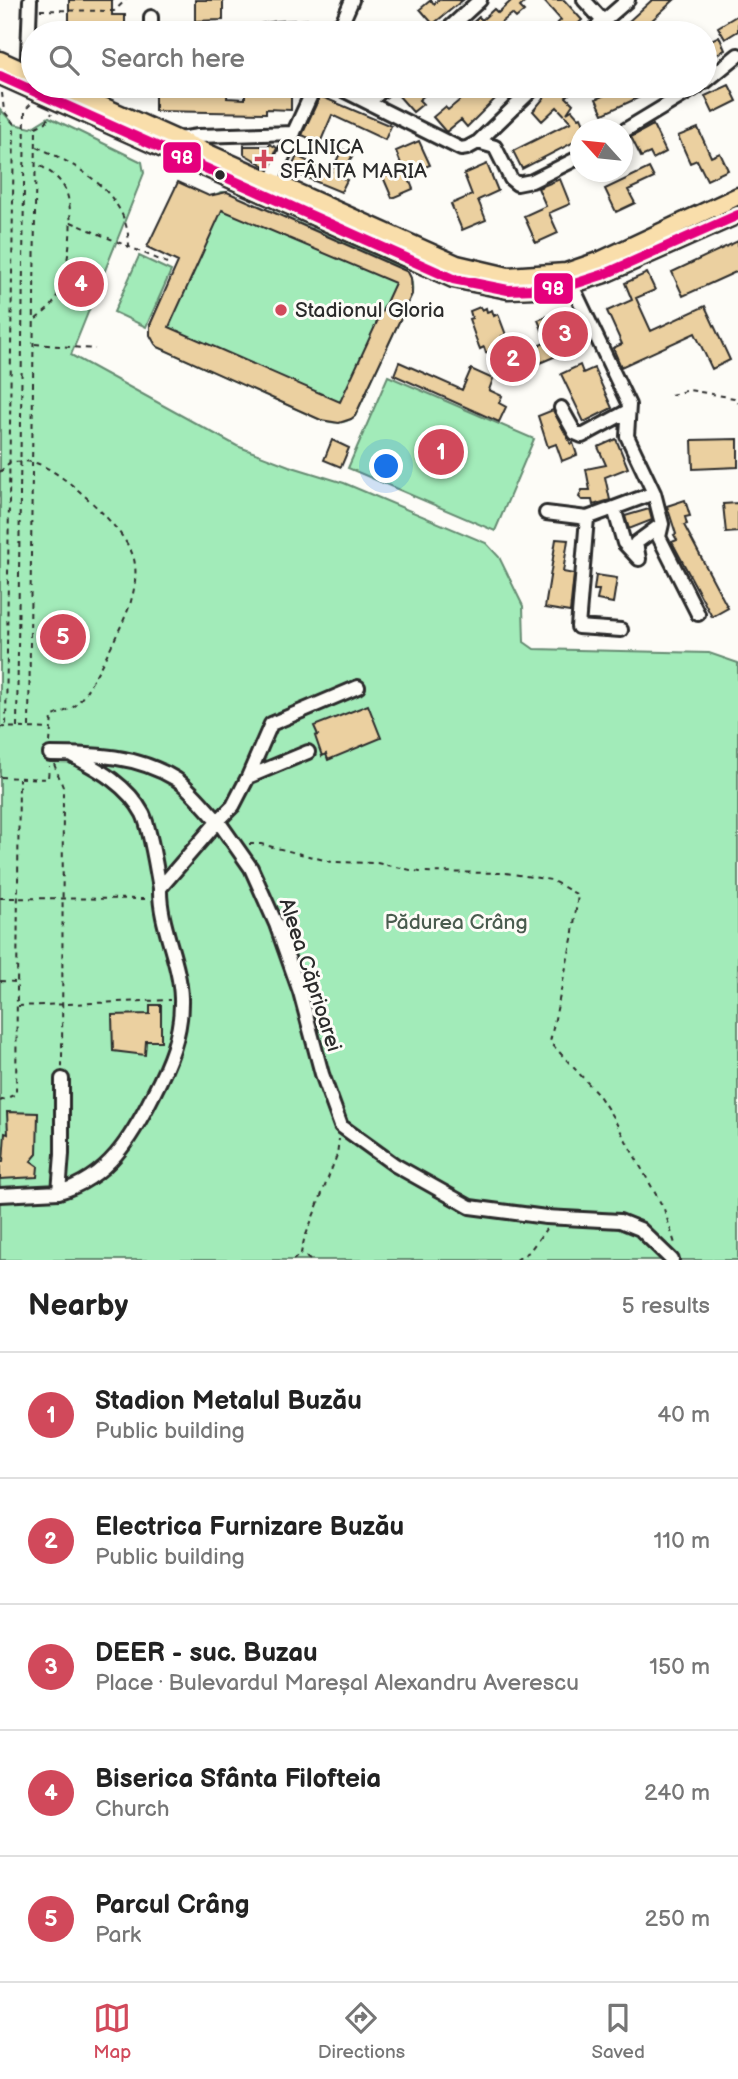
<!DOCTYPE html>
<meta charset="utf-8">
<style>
:root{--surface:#fff;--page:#f2f2f2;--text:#222;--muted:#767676;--line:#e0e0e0;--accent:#d1495b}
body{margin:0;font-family:"Balsamiq Sans",sans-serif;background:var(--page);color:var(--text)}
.compass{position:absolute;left:570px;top:119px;width:63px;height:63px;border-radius:50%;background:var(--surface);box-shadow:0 4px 10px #0003;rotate:297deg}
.you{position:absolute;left:387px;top:467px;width:24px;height:24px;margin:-18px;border:5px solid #fff;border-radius:50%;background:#1a73e8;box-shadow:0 0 0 10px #1a73e833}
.badge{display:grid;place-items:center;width:46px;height:46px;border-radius:50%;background:var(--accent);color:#fff;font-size:23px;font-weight:700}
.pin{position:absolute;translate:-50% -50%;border:4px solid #fff;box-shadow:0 2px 7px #0006}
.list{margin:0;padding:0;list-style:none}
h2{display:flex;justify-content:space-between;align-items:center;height:91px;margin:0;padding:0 28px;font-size:30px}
h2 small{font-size:23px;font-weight:400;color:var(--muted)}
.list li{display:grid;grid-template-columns:46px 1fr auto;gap:21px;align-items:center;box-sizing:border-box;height:126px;padding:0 28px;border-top:2px solid var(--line)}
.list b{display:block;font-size:26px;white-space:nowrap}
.list p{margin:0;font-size:23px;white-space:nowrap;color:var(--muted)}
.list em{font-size:23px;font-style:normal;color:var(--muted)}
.icon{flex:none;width:38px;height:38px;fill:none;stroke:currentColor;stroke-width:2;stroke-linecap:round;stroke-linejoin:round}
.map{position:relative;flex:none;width:738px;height:1260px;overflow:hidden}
.search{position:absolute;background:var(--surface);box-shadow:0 4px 10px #0003;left:21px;right:21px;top:21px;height:77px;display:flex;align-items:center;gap:18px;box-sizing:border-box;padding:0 24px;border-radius:38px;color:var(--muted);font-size:26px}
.sheet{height:721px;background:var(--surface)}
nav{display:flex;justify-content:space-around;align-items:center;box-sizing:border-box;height:98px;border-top:2px solid var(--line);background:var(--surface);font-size:19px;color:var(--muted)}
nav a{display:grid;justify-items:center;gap:4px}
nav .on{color:var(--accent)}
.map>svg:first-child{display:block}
</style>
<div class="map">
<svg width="738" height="1260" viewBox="0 0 738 1260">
<rect width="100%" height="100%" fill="#fdfcf7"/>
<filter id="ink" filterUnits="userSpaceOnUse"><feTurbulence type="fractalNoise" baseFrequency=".0143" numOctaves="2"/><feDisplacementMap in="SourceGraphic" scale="14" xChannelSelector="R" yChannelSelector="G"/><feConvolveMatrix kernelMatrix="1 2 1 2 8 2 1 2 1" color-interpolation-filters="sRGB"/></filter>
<g filter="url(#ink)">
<path fill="#a2ebb9" stroke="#668b72" stroke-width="2" d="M0 109 14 124 31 128 49 117 142 162 144 173 71 355 237 446 289 466 344 483 486 543 499 557 523 606 524 642 534 649 709 653 738 663V1260H0Z
M222 192H227L403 268C412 275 413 283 412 294L355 416C344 425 334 423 321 420L158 347C152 341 150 334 150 325L211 196Z
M139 256 171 271 146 327 114 312Z
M388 376 534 439 495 531 348 468Z"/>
<path fill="#ebd0a0" stroke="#2b2b2b" stroke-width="2" fill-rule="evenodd" d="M69 0H112V15H125V33H69Z
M195 0H223V20L195 21Z
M431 0 434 4 438 0H463L433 24 420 9Z
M512 0H527L520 7 524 11 516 18 512 14 488 33H475L469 26 479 17 482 20 494 9 498 13Z
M543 0H564L582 20 568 33H547L561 20Z
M652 0H674L638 33H616Z
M738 15V31L725 39 718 27Z
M719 36 725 50 705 60V43Z
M729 85 737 101 713 113 705 96Z
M155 86H228L227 98 245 99V86H295V95H291V110L266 109V113L155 111Z
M408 86H435L419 100 423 104 413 112 398 95Z
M477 86H508L467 127 461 120 446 132 433 117 445 107 448 110Z
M554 86H578L566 97 573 104 567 113 572 110 579 118 581 117 587 130H580V139L522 169 513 151 571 122 557 107 542 121 533 111Z
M624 86H664L603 114 596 99Z
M320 96 391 126 385 140 332 115 320 143 302 135Z
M653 125 666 152 653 159 650 153 641 157 631 137Z
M698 128 711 157 720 153 728 170 707 180 697 160 690 163 678 136Z
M419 141 430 165 407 174 413 189 392 198 383 177 403 169 396 151Z
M270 144 277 148 270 164 265 166 244 154V146H269Z
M342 149 353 154 342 178 347 180 341 192 290 171 297 156 331 173Z
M487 164 498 191 478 200 486 220 462 230 451 204 472 195 464 174Z
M649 168 654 178 628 190 635 203 616 212 605 189Z
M560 179 570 204 549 213 558 233 536 243 524 216 546 206 538 188Z
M178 182 209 196 227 192 408 272 411 278 412 294 355 416 351 419 339 423 321 420 158 347 155 344 150 335V325L178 262 147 247ZM222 210 395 283 340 402 169 327Z
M738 241V271L683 296 672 272Z
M79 271 89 275 81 295 71 291Z
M647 273 655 290 636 298 651 331 705 306 730 360 712 369 695 333 621 367 613 348 622 344 607 311 632 300 625 283Z
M480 307 482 310 486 308 487 312 492 310 494 316 498 314 506 335 502 336 509 352 529 343 531 349 547 342 538 320 555 313 559 323 564 321 566 327 579 321 589 342 507 377 495 349 486 353 484 347 480 349 475 336 469 319 472 318 470 311Z
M399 362 462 390 471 369 493 379 489 390 502 396 499 403 506 407 499 422 394 375Z
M580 365 583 373 594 368 612 408 584 422 561 374Z
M553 410 571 444 573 443 577 455 562 461 556 444 548 447 538 416Z
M616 439 628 468 605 477 610 500 593 505 592 500H582L579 497 582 490H590L586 469 606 465 598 447Z
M738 439V467L693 469 692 440Z
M332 440 349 448 341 467 324 460Z
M685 500 690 516 685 517 687 524 684 525 728 608 712 617 672 542 677 540 674 535 676 534 667 506Z
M738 503V532L726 533 723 504Z
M649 509 652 520 629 529 625 516Z
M556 539 568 540 563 572 574 574 570 612 545 608Z
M596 575 617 578 613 603 597 600 599 590H594Z
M368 705 381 738 328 760 326 754 322 756 315 736 318 735 314 726Z
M150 1005H161V1041H146L145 1055 113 1051 112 1015 150 1014Z
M7 1112 38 1113 37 1154 31 1161 38 1166 37 1177 0 1179V1162H3L5 1133 8 1134Z"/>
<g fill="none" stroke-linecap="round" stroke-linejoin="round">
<defs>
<path id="minor" d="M584 0 603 21
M338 32 352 0
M151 33V17
M255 33 279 29 341 26
M444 33 480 0
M590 33 628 0
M27 80 30 0
M705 82 738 55
M335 86 461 149 467 148 478 142 536 86
M369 102 387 86
M622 132 698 86
M179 139 198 136 294 133
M478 142 495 147 511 179 517 184 532 181 580 157
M269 187 315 86
M569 279 629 405 627 436 654 493 662 524 659 537 698 614
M561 408 575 433 582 436 628 411
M614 508 624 543 639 559 636 543 662 524
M546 513 587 518 654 493
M587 518 578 627 621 630
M50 754C94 754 137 755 176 779 191 789 205 808 218 821L233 806 248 777 308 752
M73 756C100 770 128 786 143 814 151 831 156 868 160 888
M248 777 271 724 358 687
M62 1079V1154L59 1192C108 1178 132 1137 153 1095 169 1064 182 1035 181 998 180 961 159 925 160 888L218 821 251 868 276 924 300 992 322 1074 341 1126 395 1165 470 1207 546 1217 620 1221 640 1229 672 1260
M0 1195 59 1192"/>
<path id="major" d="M0 60 33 75
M0 76 453 279 508 290 562 288 605 274 738 215
M58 86 457 264 508 276 566 272 601 260 738 196"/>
</defs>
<use href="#minor" stroke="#2b2b2b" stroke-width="18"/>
<use href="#major" stroke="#2b2b2b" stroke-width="21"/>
<path stroke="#2b2b2b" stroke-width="2" stroke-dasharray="5 5" stroke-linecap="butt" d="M40 10 114 11 126 0
M2 93 4 111 14 124 6 727
M37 147C80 166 129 194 129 247
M71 222 167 263
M36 319C41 315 48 310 52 305 68 282 77 214 65 189 59 177 48 170 37 164
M35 344 95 349
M671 395 689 390 734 398 738 403
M0 472 10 462C18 462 28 460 36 463 64 472 127 530 134 559 137 572 135 588 131 601 127 618 88 694 76 705 70 710 59 713 52 717L51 729
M0 727 51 729 50 743
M17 727 25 110 31 104
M29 727 36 127 46 122 52 113
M54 764 63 787 62 1069
M0 777 48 779 49 766
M249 844H261L332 862 377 863 420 872 506 873 551 880 578 895 572 939 550 1042 598 1094 614 1119 664 1209 676 1247
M0 898 149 899
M0 981 16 982
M18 1006 170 1000
M0 1101 16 1094 19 779
M293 1260 300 1254
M310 1260 301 1253 304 1240 337 1155 339 1139
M516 1260 529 1252 546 1229"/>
<use href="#minor" stroke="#fdfcf7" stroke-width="12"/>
<use href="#major" stroke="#f9deab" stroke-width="16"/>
<defs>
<path id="bus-1" d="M0 76 453 279 508 290 562 288 605 274 738 215"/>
</defs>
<use href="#bus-1" stroke="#fdfcf7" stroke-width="16"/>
<use href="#bus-1" stroke="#e5007d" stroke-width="10"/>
</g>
</g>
<g fill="#d1495b" stroke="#fdfcf7" stroke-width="2.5">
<path d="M260.5 148.5h7v7h7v7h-7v7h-7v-7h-7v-7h7z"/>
<circle cx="281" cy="310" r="7"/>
</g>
<circle fill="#2b2b2b" stroke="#fdfcf7" stroke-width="2.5" cx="220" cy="175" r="6"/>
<g text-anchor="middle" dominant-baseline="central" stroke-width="6" stroke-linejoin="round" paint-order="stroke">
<g font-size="21" fill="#2b2b2b" stroke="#fdfcf7" text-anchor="start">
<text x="280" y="147">CLINICA<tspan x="280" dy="24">SFÂNTA MARIA</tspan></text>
<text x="295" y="310">Stadionul Gloria</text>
</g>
<g font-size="21" fill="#495b4e" stroke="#fdfcf7">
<text x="456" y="922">Pădurea Crâng</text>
</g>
<g font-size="21" fill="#2b2b2b" stroke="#fdfcf7">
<text transform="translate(310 975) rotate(72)">Aleea Căprioarei</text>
</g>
</g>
<g stroke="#fdfcf7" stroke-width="2.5">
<rect x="162" y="141" width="40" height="33" rx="7" fill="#e5007d"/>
<rect x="533" y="272" width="41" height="33" rx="7" fill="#e5007d"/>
</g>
<g font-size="19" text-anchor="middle" font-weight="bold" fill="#fff">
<text x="182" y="164">98</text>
<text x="553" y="295">98</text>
</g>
</svg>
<svg class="compass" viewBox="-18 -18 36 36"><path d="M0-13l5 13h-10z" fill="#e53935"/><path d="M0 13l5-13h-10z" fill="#767676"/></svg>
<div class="you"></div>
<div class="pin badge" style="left:441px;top:452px">1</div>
<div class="pin badge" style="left:513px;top:359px">2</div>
<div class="pin badge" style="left:565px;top:334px">3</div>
<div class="pin badge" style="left:81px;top:284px">4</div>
<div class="pin badge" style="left:63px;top:637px">5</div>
<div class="search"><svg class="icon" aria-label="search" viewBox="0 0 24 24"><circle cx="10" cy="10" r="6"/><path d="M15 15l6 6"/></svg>Search here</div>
</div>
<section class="sheet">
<h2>Nearby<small>5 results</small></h2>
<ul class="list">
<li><span class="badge">1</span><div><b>Stadion Metalul Buzău</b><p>Public building</p></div><em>40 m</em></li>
<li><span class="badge">2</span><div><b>Electrica Furnizare Buzău</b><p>Public building</p></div><em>110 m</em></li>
<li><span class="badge">3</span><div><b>DEER - suc. Buzau</b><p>Place · Bulevardul Mareșal Alexandru Averescu</p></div><em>150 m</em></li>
<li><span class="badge">4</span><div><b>Biserica Sfânta Filofteia</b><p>Church</p></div><em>240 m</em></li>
<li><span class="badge">5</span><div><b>Parcul Crâng</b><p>Park</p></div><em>250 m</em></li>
</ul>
</section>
<nav>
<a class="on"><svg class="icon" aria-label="map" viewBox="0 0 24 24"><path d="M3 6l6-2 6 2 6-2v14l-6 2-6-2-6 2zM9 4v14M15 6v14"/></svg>Map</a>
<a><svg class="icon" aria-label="directions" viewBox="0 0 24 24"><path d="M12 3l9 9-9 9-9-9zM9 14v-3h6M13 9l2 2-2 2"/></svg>Directions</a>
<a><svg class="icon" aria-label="saved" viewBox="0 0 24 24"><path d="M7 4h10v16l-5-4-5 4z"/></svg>Saved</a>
</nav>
